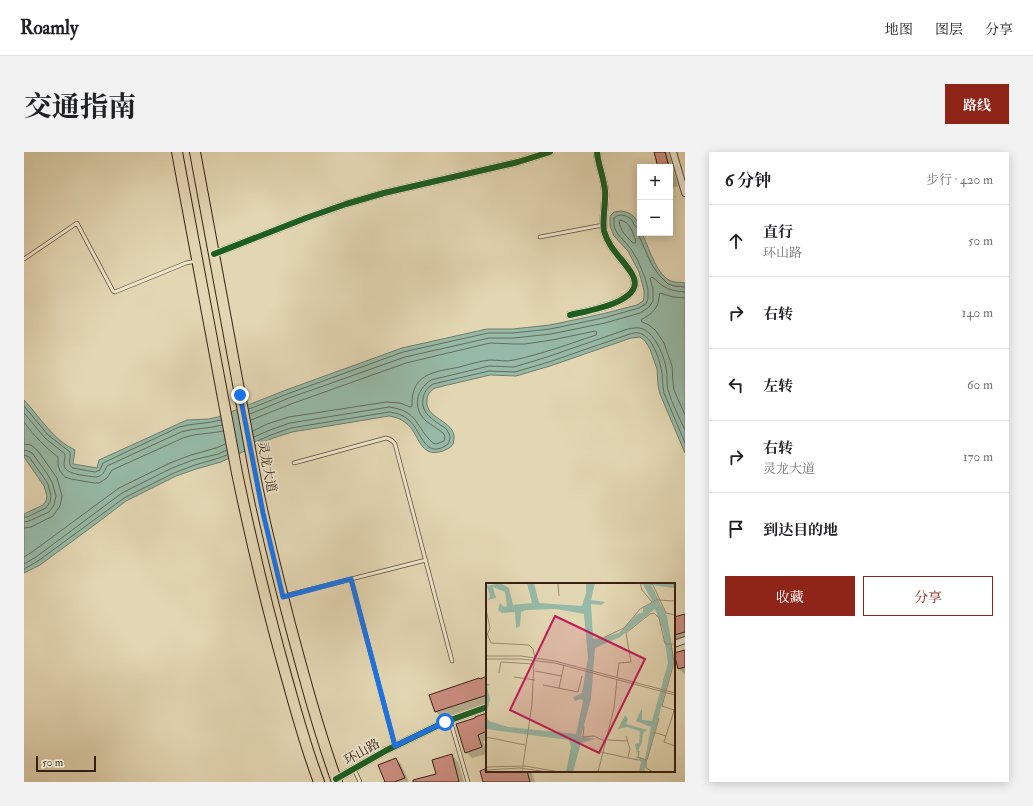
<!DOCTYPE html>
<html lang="zh">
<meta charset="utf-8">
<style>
:root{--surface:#fff;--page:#f2f2f2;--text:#202124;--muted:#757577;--line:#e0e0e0;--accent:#8f2418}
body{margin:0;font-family:"IM FELL Double Pica","Noto Serif SC",serif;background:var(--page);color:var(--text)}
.controls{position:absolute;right:12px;top:12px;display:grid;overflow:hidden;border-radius:0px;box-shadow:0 2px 10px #0003}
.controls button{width:36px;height:36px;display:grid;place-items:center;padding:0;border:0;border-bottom:1px solid var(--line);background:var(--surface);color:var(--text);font:20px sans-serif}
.scale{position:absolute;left:12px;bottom:10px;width:60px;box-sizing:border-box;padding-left:4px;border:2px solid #361f14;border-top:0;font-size:11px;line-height:14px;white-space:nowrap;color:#361f14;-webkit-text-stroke:3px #ede5ce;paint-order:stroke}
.stop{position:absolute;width:12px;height:12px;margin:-9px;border:3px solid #1a73e8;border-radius:50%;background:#fff}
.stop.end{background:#1a73e8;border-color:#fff;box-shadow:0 1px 4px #0008}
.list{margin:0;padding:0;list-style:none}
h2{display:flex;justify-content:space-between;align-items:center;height:52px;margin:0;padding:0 16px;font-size:17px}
h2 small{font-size:13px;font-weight:400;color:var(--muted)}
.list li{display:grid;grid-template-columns:26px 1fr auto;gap:12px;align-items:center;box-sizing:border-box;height:72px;padding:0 16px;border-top:1px solid var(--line)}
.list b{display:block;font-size:15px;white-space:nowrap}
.list p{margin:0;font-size:13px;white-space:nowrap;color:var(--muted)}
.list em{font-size:13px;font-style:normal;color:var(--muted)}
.actions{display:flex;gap:8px;padding:12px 16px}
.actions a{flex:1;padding:9px 0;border:1px solid var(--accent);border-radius:0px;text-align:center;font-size:14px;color:var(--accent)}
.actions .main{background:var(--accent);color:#fff}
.icon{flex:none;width:22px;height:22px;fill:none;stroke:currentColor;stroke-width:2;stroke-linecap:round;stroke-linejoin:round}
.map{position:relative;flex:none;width:661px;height:630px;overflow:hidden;border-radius:0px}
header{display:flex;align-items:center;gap:24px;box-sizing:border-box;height:56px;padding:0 20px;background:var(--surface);border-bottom:1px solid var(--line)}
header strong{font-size:19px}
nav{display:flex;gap:22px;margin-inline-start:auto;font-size:14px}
.intro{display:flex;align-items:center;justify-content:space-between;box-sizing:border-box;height:96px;padding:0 24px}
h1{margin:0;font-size:28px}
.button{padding:10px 18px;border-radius:0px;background:var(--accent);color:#fff;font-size:14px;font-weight:700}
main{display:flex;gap:24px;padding:0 24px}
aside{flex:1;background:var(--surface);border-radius:0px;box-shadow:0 2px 10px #0003}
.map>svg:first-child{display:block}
</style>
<header>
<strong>Roamly</strong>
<nav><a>地图</a><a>图层</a><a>分享</a></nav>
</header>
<div class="intro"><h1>交通指南</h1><a class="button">路线</a></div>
<main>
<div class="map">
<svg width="661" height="630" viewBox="0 0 661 630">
<rect width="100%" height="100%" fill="#e3d7b3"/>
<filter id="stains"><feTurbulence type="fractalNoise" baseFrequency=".005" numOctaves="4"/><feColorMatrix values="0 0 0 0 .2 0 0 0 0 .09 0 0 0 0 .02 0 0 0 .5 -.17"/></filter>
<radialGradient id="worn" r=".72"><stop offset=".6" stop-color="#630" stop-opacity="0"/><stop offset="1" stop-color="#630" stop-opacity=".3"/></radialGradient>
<path fill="#96baa7" stroke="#707c6c" d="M597 59C609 60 616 69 616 81H618C624 94 632 121 645 128 650 131 656 130 661 131V301L636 242 634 233 633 217 626 197 621 189 616 185 607 186 526 214 492 224 466 223 411 236C406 239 403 243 403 248 400 269 437 268 429 292 427 296 423 297 419 299 395 307 396 282 382 271 377 267 372 265 365 264L268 280 249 286 197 310 172 317 152 324 102 349 73 371 16 413 0 421V362L19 353 22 349 23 344 20 334 0 305V248C16 265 29 288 51 298L49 312 73 316 75 308 154 272 163 268 184 267 194 265 262 238 378 196 463 177H489L526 173 578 162 613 153 619 149 620 146V138L615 120 604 99 590 84 586 74V64L590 60Z"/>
<path fill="#0003" d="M631 0H644L654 34 646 37V15H635Z
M661 463V488L650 491V466Z
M661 499V523L655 516Z
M463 526V551L418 566 412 560 456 528Z
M463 562V588L459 589 463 602 448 606 442 600Z
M428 603 434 610 440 630H390L413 623Z
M372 607 377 612 385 630H362Z
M463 617V619H507L511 630H460Z"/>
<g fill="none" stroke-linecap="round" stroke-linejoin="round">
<path stroke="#666c5e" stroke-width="1" d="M596 68C607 70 608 80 612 89L611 91H609C602 84 596 79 595 69Z
M616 79 615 84 627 111 634 122 644 132 651 134 661 135
M661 146 649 145 636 141C635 144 635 147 634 151 632 158 625 164 618 167L617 169 618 170 625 173 632 179 640 191 648 214 649 231 650 238 661 263
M0 254 24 283 46 300C47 306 43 313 49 316L71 320 76 318 79 311 155 275C169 271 183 272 197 268
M225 257 263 242 379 200 464 181H489L526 177 579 166 615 156 622 152 624 147V137L621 126 614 109 607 97 593 81 590 74V66C595 61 603 63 608 68 609 70 609 72 611 74 612 75 615 77 616 77
M0 261 21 286 41 302C41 307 39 312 41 316 45 323 64 324 72 325 79 324 80 320 83 314L157 280C170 276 184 277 198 273
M226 262 265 246 381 205 465 186H490L527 182 581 171 616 161 625 155 629 149V137L626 127 628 125C631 127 633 129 635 131 643 138 651 139 661 140
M227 268 267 252 382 211 466 191 489 192H501L528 188 571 179 573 180 572 183C545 192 518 202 490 208 483 210 474 208 466 208 456 209 446 212 436 215 410 220 387 221 388 254L386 255 376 251 362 250 265 265 243 272 229 279
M0 270C10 284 21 295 34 305V313L36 319 41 325 47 327 70 331H75L83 326 88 318 159 286C172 281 186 282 199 279
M230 285 246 278 266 271 365 255C395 259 391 275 409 291L412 292 420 289 421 285 420 282C415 277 408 274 402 269 388 256 392 238 407 228L465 214 490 215 523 205 604 177C609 176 614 175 619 177 631 182 640 204 642 216 644 223 642 231 644 238 648 252 655 265 661 278
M231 290 247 283 267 276 365 260C373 261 379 263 385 268 398 280 401 309 424 292 426 288 427 284 424 280 423 277 420 275 418 274 408 267 397 261 399 247 400 240 403 236 409 232L465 219 491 220 525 210 606 182C609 181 614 180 618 182 628 186 635 206 637 216 639 224 638 232 640 241L661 291
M0 292 7 293 14 299 33 326 38 344 36 354 29 364 7 375 0 376
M0 298 4 299 8 301 22 320 28 330 32 344 30 353 25 360 5 369 0 370
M0 303 5 305 18 323 24 332 27 344 26 350 22 356 3 365H0
M0 405 8 400 95 336 146 311 167 303 192 296 201 292
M0 412 12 405 98 341 148 316 169 308 194 302 203 298
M0 417 14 409 100 346 150 321 171 313 195 306 203 303"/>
</g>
<path fill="#cc8e81" stroke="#361f14" d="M630 0H641L645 15H634Z
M661 462V480L650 483V465Z
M661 498V515L654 517 650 501Z
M463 524V543L411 560 405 543 455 526 456 527Z
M463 561V579L454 583 458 595 441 601 432 572 451 566V565Z
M428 602 435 630H389V628L412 622 408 608Z
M372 606 381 626 370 630H361L354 613Z
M463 616V619H503L506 630H459L456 619Z"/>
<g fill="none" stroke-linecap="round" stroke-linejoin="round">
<defs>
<path id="service" d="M516 85 579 73
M0 107 53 71 89 139 91 140 162 111 172 109
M270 311 362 286C366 287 369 289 371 292L428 509
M327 427 371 594
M260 444 402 408
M426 568 444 630
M330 617 336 630"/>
<path id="minor" d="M649 0 661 41
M190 102 282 66 322 52 360 41 494 10 526 0
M546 163C562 159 625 150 608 122 599 107 585 97 580 79 578 69 582 50 581 39 580 26 574 13 573 0
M650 492 661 488
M312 627 363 598 421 570 463 555"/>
<path id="primary" d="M153 0 213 321C228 393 245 464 265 534 274 566 283 599 295 630
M171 0 229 313C239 368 253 422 267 476 281 528 295 580 313 630"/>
</defs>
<use href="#service" stroke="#614d3c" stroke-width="4.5"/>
<use href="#minor" stroke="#614d3c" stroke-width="8"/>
<use href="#primary" stroke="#361f14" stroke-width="12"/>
<use href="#service" stroke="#ede5ce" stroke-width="3"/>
<use href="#minor" stroke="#ede5ce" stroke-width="6"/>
<use href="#primary" stroke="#e3d7b3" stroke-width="10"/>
<defs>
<path id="cycleway" d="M190 102 282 66 322 52 360 41 494 10 526 0
M546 163C562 159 625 150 608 122 599 107 585 97 580 79 578 69 582 50 581 39 580 26 574 13 573 0
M312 627 363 598 421 570 463 555"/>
</defs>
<use href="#cycleway" stroke="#ede5ce" stroke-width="8"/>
<use href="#cycleway" stroke="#1b5e20" stroke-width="6"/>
</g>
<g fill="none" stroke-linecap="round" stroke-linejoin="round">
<path stroke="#1a73e8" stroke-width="5" d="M216 243 239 361 259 445 327 427 371 594 421 570"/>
</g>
<g text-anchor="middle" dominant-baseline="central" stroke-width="3.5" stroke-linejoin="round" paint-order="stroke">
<g font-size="13" fill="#361f14" stroke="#ede5ce">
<text transform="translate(243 315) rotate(79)">灵龙大道</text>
<text transform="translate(338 600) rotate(-29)">环山路</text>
</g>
</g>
<g transform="translate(462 431)">
<rect width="189" height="189" fill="#e3d7b3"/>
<path d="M14 0 23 5 27 22 46 20 41 0H48L53 20 96 23 100 10V0H109L105 17 119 19 115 22 105 21 107 55 110 56 133 50 150 32 157 29V25L167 19 156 0H189V5L165 2 181 33 188 76 158 189H153L155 179 149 173 159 176 165 144 150 138 156 125V137L166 138 182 80 177 47 169 26 134 54 109 65 105 116 95 153 109 156 95 160 87 189H80L85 164 83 157 0 146V100L5 102 1 103 4 116 0 133 3 138 22 144 90 151 97 118 95 116 89 118 87 114 96 110 102 75 98 31 70 26 40 27 35 29 34 43 30 45 29 29 16 30 12 27 14 20 18 24 21 23 19 9 7 4 10 15 2 17 4 13 1 3ZM139 132 142 136 140 141 161 147 157 150 156 159 151 171 149 161 153 160 154 148 141 144 132 146Z" fill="#96baa7"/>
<path fill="none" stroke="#9e8d73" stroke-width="1" d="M72 0 73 13M154 0 156 7 166 19M166 0 180 30 189 32M172 17 189 18M0 26 4 45 1 52M0 48 5 60 43 62 47 66 49 75M119 54 138 45 154 26 172 16M185 61 188 79 176 123 188 127 187 131M0 73H35L69 78 189 110M0 76H35L69 80 189 112M49 88 75 93M13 90 15 79 48 81M28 94 49 97M131 94 133 80 145 79 140 50 164 31 168 30 173 35 179 61H189M57 102 92 109 96 93M73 105 78 82M187 131 178 159 189 163M98 143 97 154 108 153 119 158M167 149 180 153M140 153 144 166 142 174M0 154 39 162M121 157 142 158M105 167 152 177M153 168 152 174 160 177V185L167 189M161 177 173 135M0 184 39 183 74 189M0 187 34 185 62 189M36 189 46 121 48 77M112 189 128 125 131 96"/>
<path fill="#c2185b" fill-opacity="0.15" stroke="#c2185b" stroke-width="2" d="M69 33 159 76 113 170 24 127Z"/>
<rect width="189" height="189" fill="none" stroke="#361f14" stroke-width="2"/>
</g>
<rect width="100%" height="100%" filter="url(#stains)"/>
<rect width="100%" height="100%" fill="url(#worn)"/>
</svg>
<div class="controls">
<button>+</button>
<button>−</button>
</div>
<div class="scale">50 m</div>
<div class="stop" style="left:421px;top:570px"></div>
<div class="stop end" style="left:216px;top:243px"></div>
</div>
<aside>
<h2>6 分钟<small>步行 · 420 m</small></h2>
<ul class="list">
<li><svg class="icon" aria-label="ahead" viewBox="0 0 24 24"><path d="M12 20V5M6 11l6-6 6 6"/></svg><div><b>直行</b><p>环山路</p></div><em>50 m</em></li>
<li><svg class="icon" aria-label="right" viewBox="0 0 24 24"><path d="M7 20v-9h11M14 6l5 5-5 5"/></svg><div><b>右转</b></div><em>140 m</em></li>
<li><svg class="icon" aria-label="left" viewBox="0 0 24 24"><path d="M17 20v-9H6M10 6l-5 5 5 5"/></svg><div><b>左转</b></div><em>60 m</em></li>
<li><svg class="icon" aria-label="right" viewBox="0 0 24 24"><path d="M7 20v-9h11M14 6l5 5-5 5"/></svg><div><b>右转</b><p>灵龙大道</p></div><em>170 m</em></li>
<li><svg class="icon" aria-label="arrive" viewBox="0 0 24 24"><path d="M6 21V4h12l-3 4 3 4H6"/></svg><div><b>到达目的地</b></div></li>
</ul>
<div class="actions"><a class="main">收藏</a><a>分享</a></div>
</aside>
</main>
